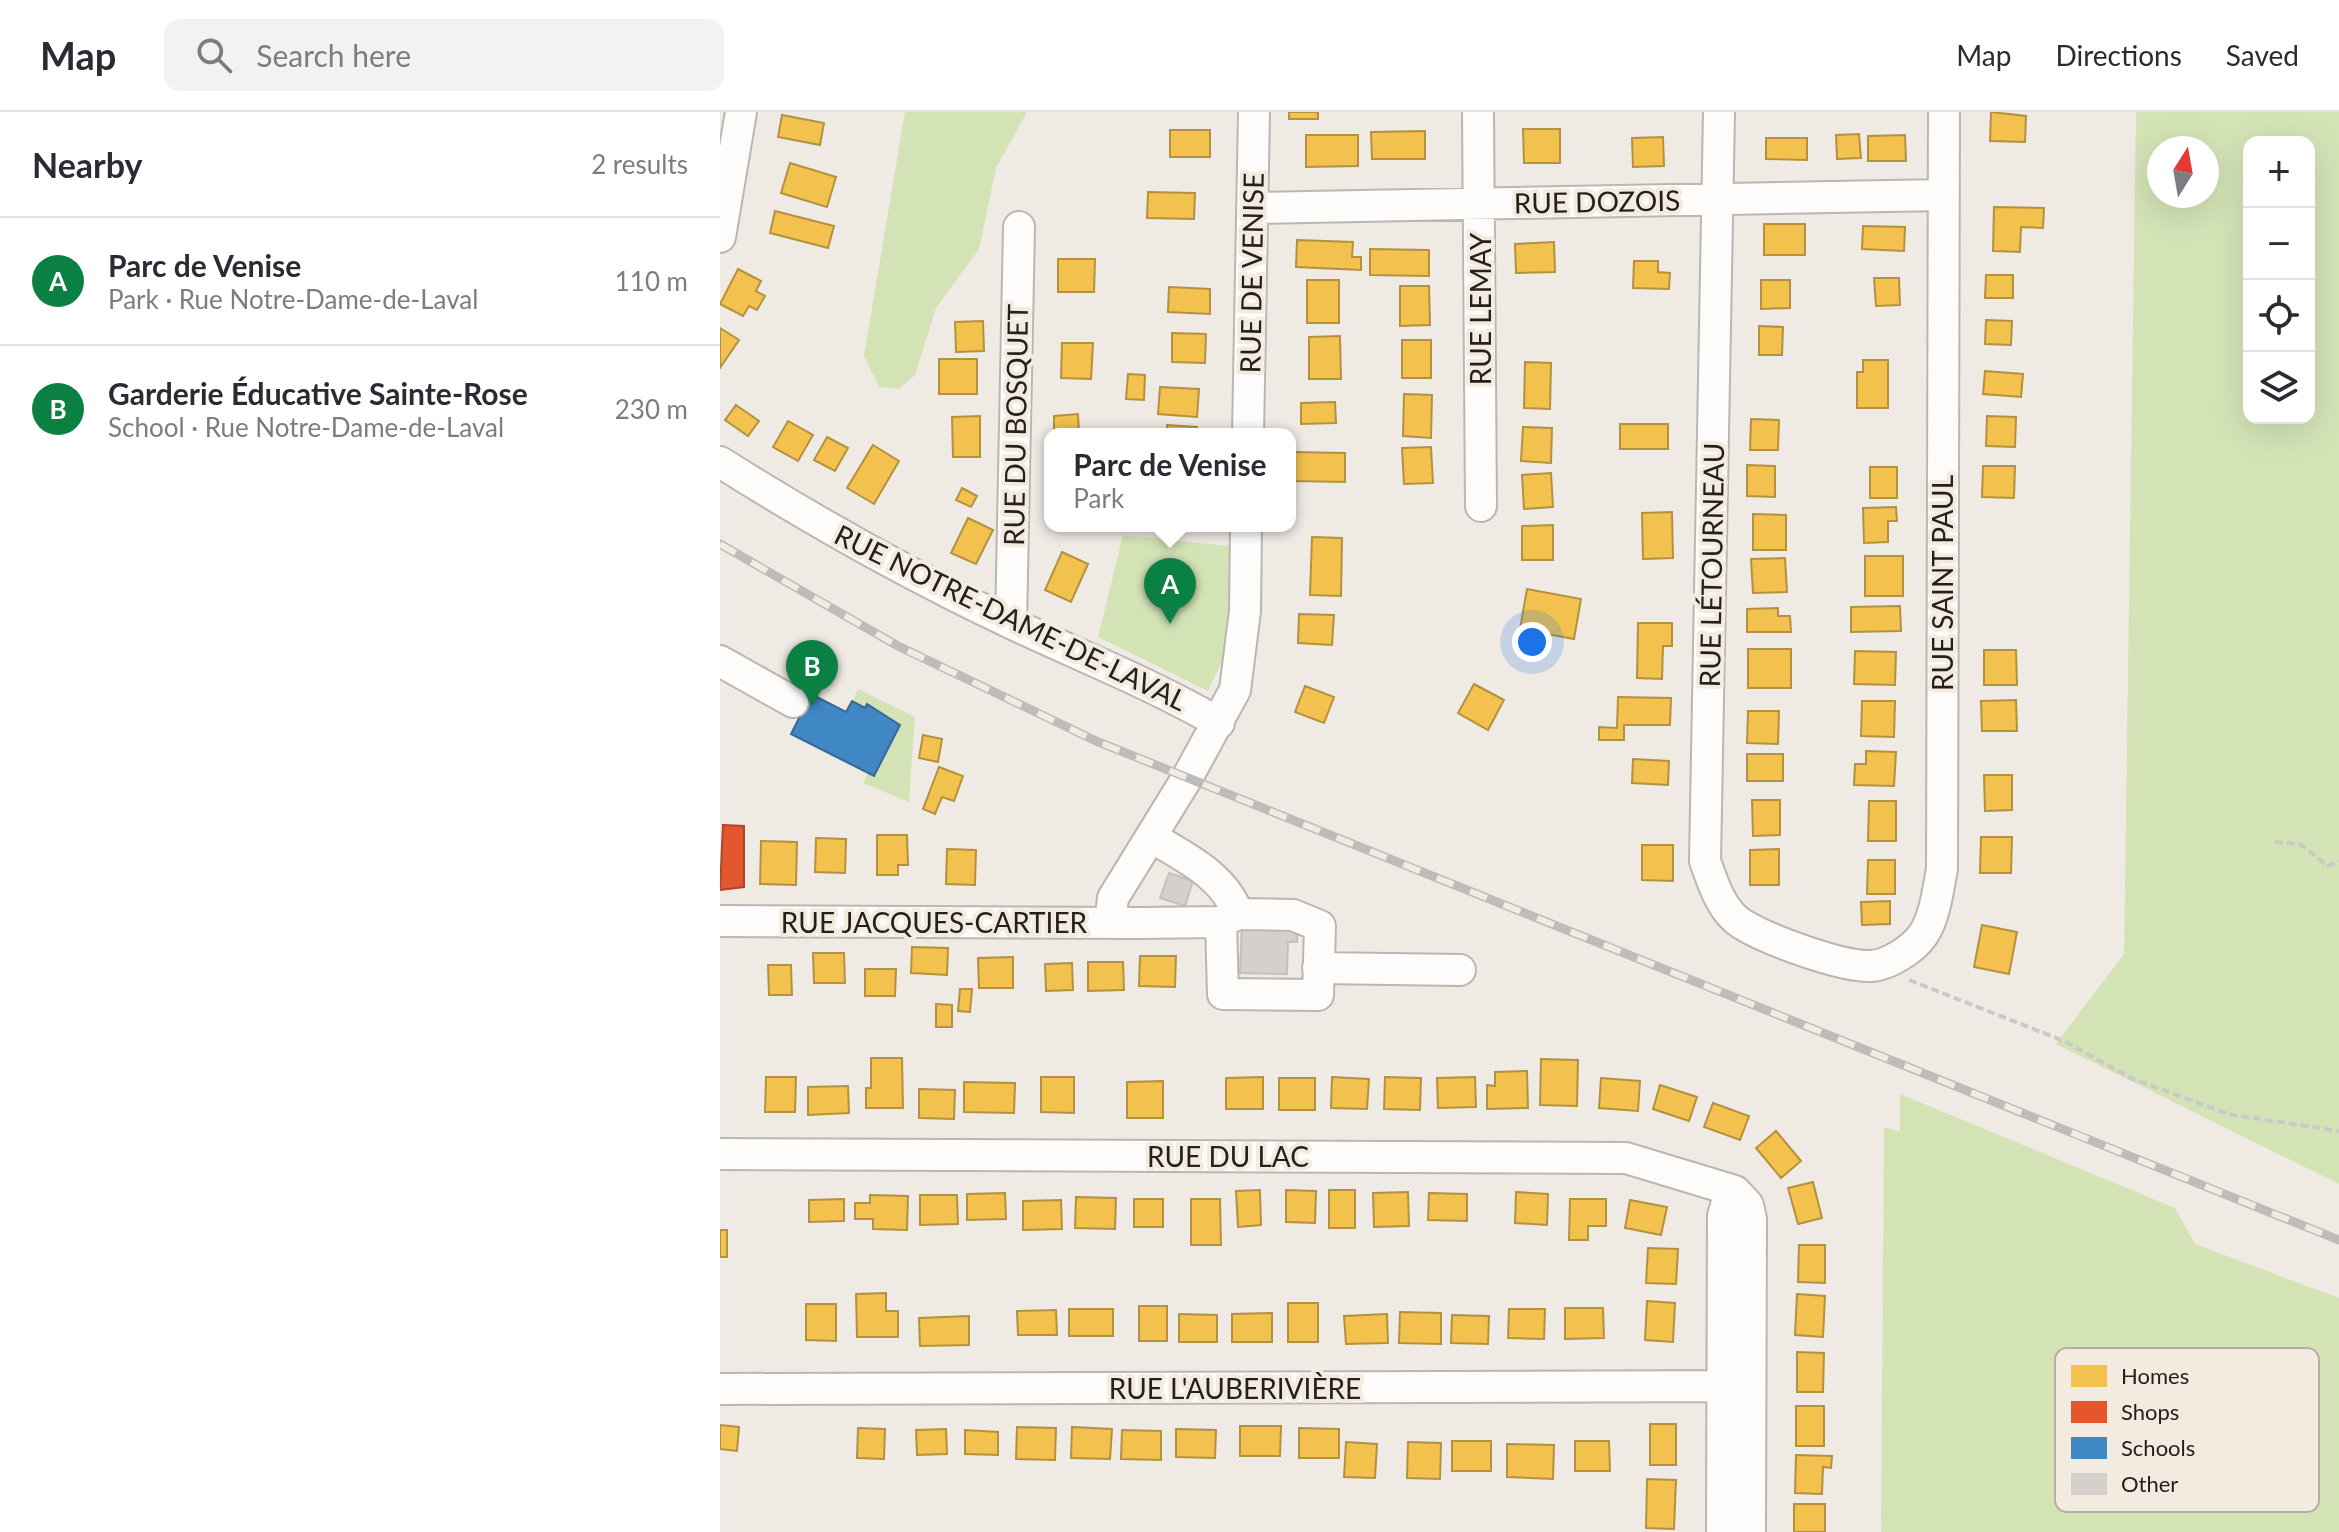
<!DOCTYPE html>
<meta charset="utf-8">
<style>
:root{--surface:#fff;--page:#f2f2f3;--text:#2b2b33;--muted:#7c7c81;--line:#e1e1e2;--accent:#0b8043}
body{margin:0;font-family:Lato,sans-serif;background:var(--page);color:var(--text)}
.controls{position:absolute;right:24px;top:24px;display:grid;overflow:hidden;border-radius:16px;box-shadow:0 8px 32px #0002}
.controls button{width:72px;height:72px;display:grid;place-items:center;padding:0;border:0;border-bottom:2px solid var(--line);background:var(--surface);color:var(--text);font:40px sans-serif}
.compass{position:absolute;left:1427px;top:24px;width:72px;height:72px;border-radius:50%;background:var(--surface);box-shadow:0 8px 32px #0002;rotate:11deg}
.you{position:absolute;left:812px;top:530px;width:28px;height:28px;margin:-20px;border:6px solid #fff;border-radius:50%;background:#1a73e8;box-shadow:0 0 0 12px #1a73e833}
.badge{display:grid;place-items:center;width:52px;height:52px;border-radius:50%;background:var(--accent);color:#fff;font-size:26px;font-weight:700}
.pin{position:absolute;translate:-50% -66px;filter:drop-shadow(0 2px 4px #0008)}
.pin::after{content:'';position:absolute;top:42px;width:28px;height:24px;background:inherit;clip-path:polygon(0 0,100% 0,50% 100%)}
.popup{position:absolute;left:324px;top:316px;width:252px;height:104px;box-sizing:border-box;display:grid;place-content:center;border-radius:16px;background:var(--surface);filter:drop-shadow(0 2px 6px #0005);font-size:26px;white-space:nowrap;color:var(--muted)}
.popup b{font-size:30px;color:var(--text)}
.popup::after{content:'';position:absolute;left:50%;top:100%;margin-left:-16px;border:16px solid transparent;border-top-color:var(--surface)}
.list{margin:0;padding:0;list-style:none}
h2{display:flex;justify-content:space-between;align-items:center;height:104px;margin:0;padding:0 32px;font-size:34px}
h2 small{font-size:26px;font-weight:400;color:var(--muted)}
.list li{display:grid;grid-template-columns:52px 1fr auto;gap:24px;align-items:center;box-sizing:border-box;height:128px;padding:0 32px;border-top:2px solid var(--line)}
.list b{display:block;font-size:30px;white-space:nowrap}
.list p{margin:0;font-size:26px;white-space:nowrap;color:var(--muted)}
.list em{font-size:26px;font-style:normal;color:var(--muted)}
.icon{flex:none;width:44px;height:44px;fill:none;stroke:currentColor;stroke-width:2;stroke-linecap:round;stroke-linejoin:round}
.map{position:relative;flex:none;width:1619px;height:1420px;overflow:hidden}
header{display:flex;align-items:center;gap:48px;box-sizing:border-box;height:112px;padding:0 40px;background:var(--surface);border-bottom:2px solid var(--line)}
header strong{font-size:38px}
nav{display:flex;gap:44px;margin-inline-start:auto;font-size:28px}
.search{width:560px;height:72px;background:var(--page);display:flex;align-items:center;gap:20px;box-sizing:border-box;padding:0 28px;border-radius:16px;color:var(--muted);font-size:30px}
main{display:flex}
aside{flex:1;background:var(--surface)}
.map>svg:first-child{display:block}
</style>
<header>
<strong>Map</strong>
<div class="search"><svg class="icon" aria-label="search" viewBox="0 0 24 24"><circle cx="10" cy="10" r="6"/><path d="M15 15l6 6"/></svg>Search here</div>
<nav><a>Map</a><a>Directions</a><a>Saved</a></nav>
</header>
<main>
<aside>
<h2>Nearby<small>2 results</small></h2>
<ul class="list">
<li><span class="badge">A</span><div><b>Parc de Venise</b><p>Park · Rue Notre-Dame-de-Laval</p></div><em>110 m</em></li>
<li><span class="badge">B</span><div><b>Garderie Éducative Sainte-Rose</b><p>School · Rue Notre-Dame-de-Laval</p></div><em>230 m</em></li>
</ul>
</aside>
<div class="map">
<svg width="1619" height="1420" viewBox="0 0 1619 1420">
<rect width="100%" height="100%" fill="#f0eae4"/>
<path fill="#d3e3b6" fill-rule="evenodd" d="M185 0H307L276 56 259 137 216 196 195 263 179 277 159 275 144 244Z
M1416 0H1619V1072L1336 932 1404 842ZM1529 30H1589V306H1529ZM1439 36H1487V84H1439Z
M403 423 526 436 525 499 488 579 378 525Z
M138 577 195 605 189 690 143 671 148 661 155 663 180 613 148 592 145 596 132 590Z
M1180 982 1455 1096 1475 1132 1619 1186V1420H1161L1164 1015 1180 1020Z"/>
<path fill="#f2c14e" stroke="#b4913f" stroke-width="2" d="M569 0H598V7H569Z
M1271 0 1306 4 1305 30 1270 29Z
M62 3 104 11 100 33 58 25Z
M803 17H840V51H804Z
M450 18H490V45H450Z
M705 19V47H652L651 20Z
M1139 22 1141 46 1117 47 1116 23Z
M586 23H638V54L586 55Z
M1185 23 1186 49H1148V24Z
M943 25 944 54 913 55 912 26Z
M1046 26H1087V48L1046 47Z
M70 51 116 65 107 95 61 81Z
M428 80 475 81 474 107 427 106Z
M1274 95 1324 96 1323 116 1301 115 1300 140 1273 139Z
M55 99 114 114 108 136 50 121Z
M1044 112H1085V143H1044Z
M1143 114 1185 115 1184 139 1142 137Z
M577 128 633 130 632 145H641V158L576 155Z
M834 130 835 160 796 161 795 132Z
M650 137 709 138V164L650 163Z
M338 147H375L374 180H338Z
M914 149H938V160L950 161 949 177 913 176Z
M18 157 41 169 36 179 45 184 37 198 29 194 23 204 0 192Z
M1266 163H1293V186H1265Z
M1154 166H1179L1180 193 1156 194Z
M587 168H619V211H587Z
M1041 168H1070V196L1041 197Z
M680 174H709L710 213 680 214Z
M449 175 490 177V202L448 200Z
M1266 208 1292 209 1291 233 1265 232Z
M263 209 264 239 236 240 235 210Z
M1039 214 1063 215 1062 243H1039Z
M0 216 19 228 0 256Z
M452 221 486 222 485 251 452 250Z
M620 224 621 267H589V225Z
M682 228H711V266H682Z
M342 231H373L371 267 341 266Z
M219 247H257V282H219Z
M1143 248H1168V296H1137V260H1143Z
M805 250 831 251 830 297 804 296Z
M1265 259 1303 262 1301 285 1263 282Z
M408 262 425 263 424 288 406 287Z
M440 275 479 277 477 305 438 302Z
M684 282 712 283 711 326 683 324Z
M615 290 616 311 581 312V291Z
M16 293 39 309 28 324 5 308Z
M358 302 359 322H334V304Z
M260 304V345H233L232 305Z
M1267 304 1296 305 1295 335 1266 334Z
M1031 307 1059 308 1058 338H1030Z
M68 309 93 323 78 349 53 335Z
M900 312H948V337H900Z
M447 313 477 315 476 322H437L447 321Z
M803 315 832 316 831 351 801 349Z
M107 325 128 336 115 359 94 348Z
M153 333 179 349 154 392 127 376Z
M711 335 713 371 684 372 682 336Z
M573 340 625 341V370L573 369Z
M1027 353 1055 354V385L1027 384Z
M1263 354H1295L1294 386 1262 385Z
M1150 355H1177V386H1150Z
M831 361 833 395 804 397 802 363Z
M242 376 257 384 251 395 236 388Z
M1176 395 1177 409H1168V430L1144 431 1143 396Z
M952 400 953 446 923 447 922 401Z
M1033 402 1066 403V438H1033Z
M248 406 273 418 256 452 231 441Z
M833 413V448H802V414Z
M592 425 622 426 621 484 590 483Z
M342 440 368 452 351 490 325 478Z
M1145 444H1183V484H1145Z
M1065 446 1067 480 1033 481 1031 447Z
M807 477 861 487 854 527 800 517Z
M1180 494 1181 519 1131 520V495Z
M1058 496V504H1070L1071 520H1027V497Z
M579 502 614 503 612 533 578 531Z
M918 511H952V534H943L942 567 917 566Z
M1028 537H1071V576H1028Z
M1264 538H1296L1297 573H1264Z
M1135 539 1176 540 1175 573 1134 572Z
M754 572 784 588 768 618 738 601Z
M585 574 614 585 604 611 575 600Z
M898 585 951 586 950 613H904V628H879V615L897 616Z
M1296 588 1297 619H1262L1261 589Z
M1142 589H1175L1174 625 1141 624Z
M1028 599H1059L1058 632 1027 631Z
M203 623 222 627 218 650 199 646Z
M1146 639 1176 640 1174 674 1134 673 1135 652H1146Z
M1027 642H1063V669H1027Z
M913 647 949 649 948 673 912 671Z
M219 655 243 664 234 689 222 685 215 702 203 697Z
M1264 663H1292V698L1265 699Z
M1032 688H1060V723L1033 724Z
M1149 689H1176V729H1148Z
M157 723H187L188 753H178V763H157Z
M1261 725H1292L1291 761H1260Z
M96 726 126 727 125 761 95 760Z
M41 729 77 730 76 773 40 772Z
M922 733H953V769L922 768Z
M227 737 256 738 255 773 226 772Z
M1059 737V773H1030V738Z
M1148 748H1175V782H1147Z
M1170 789V812L1142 813 1141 790Z
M1262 813 1297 820 1289 862 1254 855Z
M192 835 228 836 227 863 191 861Z
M93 841H124L125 871H94Z
M420 844H456L455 875 419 874Z
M293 845V876H259L258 846Z
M368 850H403L404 878 368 879Z
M352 851 353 878 326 879 325 852Z
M48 853H71L72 883H49Z
M145 857H176L175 884H145Z
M240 877H252L250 900 238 899Z
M216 892 232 893V915H216Z
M151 946H182L183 996H146V976H151Z
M821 947 858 948 857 994 820 993Z
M807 959 808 996 767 997V973L775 974V960Z
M46 965H76L75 1000H45Z
M321 965H354V1001L321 1000Z
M543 965V997H506V966Z
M612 965 649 967 647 997 611 996Z
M665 965 701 966 700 998 664 997Z
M755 965 756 995 718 996 717 966Z
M559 966H595V998H559Z
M881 966 920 969 918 999 879 996Z
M443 969V1006H407V970Z
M244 970 295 971 294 1001 244 1000Z
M940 973 977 985 969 1009 933 997Z
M128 974 129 1001 88 1003V975Z
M199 977 235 978 234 1007 199 1006Z
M993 991 1029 1004 1020 1028 984 1015Z
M1056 1019 1081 1049 1061 1066 1036 1036Z
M1093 1070 1102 1106 1078 1112 1068 1076Z
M540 1078 541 1113 518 1115 516 1079Z
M566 1078 596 1079 595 1111 566 1110Z
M609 1078H635V1116H609Z
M688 1080 689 1114 654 1115 653 1081Z
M796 1080 828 1082 827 1113 795 1111Z
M285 1081 286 1107 247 1108V1082Z
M709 1081 747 1082V1109L708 1108Z
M150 1083 188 1084 187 1118 153 1117V1107H135V1091H150Z
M200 1083H237L238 1112 200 1113Z
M356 1085 396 1086 395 1117 355 1116Z
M124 1087V1109L89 1110V1088Z
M414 1087H443V1115H414Z
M471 1087H500L501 1133H471Z
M850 1087H886V1114H868V1128H849Z
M341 1088 342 1117 303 1118V1089Z
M910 1088 947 1095 941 1123 905 1116Z
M0 1118H7V1145H0Z
M1079 1133H1105V1171L1078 1170Z
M928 1136 958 1137 956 1172 926 1171Z
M166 1181V1199H178V1225H137L136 1182Z
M1077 1182 1105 1184 1103 1225 1075 1223Z
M927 1189 955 1191 953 1230 925 1228Z
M568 1191H598V1230H568Z
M86 1192H116V1229L86 1228Z
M419 1194H447V1229H419Z
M845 1196H883L884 1226 845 1227Z
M349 1197H393V1224H349Z
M789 1197H825L824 1227 788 1226Z
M336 1198 337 1223H298L297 1199Z
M680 1200 721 1201V1232L679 1231Z
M552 1201V1230H512V1202Z
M459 1202 497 1203V1230H459Z
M667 1202 668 1231 626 1232 624 1204Z
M732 1203 769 1204 768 1232 731 1231Z
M249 1204V1233L200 1234 199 1206Z
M1077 1240 1104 1241 1103 1280H1077Z
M1076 1294H1104V1334H1076Z
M930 1312H956V1353H930Z
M0 1313 19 1315 17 1339 0 1337Z
M520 1314H561L560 1344H520Z
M297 1315 336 1316 335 1348 296 1347Z
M352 1315 392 1317 390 1347 351 1346Z
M138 1316 165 1317 164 1347 137 1346Z
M579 1316 619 1317V1346H579Z
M226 1317 227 1342 197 1343 196 1318Z
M456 1317 496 1318 495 1346 456 1345Z
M245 1318 278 1320V1343L245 1342Z
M402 1318 441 1319V1348L401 1347Z
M732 1329H771V1359H732Z
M855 1329H889L890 1359H855Z
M626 1330 657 1332 655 1366 624 1365Z
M688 1330 721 1331 720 1367 687 1366Z
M787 1332 834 1333 833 1367 787 1365Z
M1076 1343 1112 1344 1111 1356 1103 1355 1102 1382 1075 1381Z
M927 1367 956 1368 954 1417 926 1416Z
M1074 1392H1105V1420H1074Z"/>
<path fill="#e4572e" stroke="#aa4729" stroke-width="2" d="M3 713 24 714V775L0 778Z"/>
<path fill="#3f88c5" stroke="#376993" stroke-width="2" d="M87 580 126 600 132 589 145 596 147 592 180 613 154 664 71 622 87 590 83 589Z"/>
<path fill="#d6d0cd" stroke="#c5c0bc" stroke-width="2" d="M449 761 473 769 465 794 440 786Z
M522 811 578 812 577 830H568L567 862 520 861Z"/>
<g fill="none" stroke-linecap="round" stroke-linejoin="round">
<defs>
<path id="minor" d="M758 0 761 394
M999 0 985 749C993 771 1001 799 1022 812 1048 828 1121 855 1151 854 1169 853 1193 837 1203 823 1215 805 1218 778 1222 757L1224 0
M532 96 1222 83
M0 125 21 0
M528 322 534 0
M0 350C95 410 193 465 295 513 363 545 434 573 499 611
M291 511 299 115
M0 549 73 590
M431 725C464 745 504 763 518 802
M0 809 420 811 501 810 518 802 573 803 600 814 598 883 503 882 501 810
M390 811 393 786 467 666 515 578 525 499 526 414
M598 856 740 858
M0 1042 906 1046 1015 1079 1028 1093 1031 1107 1030 1420
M0 1277 1030 1274
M1002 1420 1003 1104 1010 1079"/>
</defs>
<use href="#minor" stroke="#bab6b1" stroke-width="34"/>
<path stroke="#cbc9c7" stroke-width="4" stroke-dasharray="8 4" stroke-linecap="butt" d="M1555 730 1580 732 1608 754 1619 749
M1189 868 1344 929 1411 966 1508 1002 1619 1019"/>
<use href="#minor" stroke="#fdfcfb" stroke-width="30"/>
<defs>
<path id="rail" d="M0 432 178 534 376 629 1619 1128"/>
</defs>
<use href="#rail" stroke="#bebcba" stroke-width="9"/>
<use href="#rail" stroke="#f4ebe0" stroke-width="6" stroke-dasharray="18" stroke-linecap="butt"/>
</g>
<g text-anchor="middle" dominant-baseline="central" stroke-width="8" stroke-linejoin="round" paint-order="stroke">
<g font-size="28" fill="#24211d" stroke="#f4ebe0">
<text transform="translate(877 89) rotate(-1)">RUE DOZOIS</text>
<text transform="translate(531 161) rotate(-89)">RUE DE VENISE</text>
<text transform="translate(760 197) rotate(-90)">RUE LEMAY</text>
<text transform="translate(295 313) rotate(-89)">RUE DU BOSQUET</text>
<text transform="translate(991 453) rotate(-89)">RUE LÉTOURNEAU</text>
<text transform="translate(1222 471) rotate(-90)">RUE SAINT PAUL</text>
<text transform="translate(291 505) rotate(26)">RUE NOTRE-DAME-DE-LAVAL</text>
<text x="214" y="810">RUE JACQUES-CARTIER</text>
<text x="508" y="1044">RUE DU LAC</text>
<text x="515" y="1276">RUE L'AUBERIVIÈRE</text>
</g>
</g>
<rect x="1335" y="1236" width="264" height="164" rx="12" fill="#f4ebe0" stroke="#b6aea6" stroke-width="2"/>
<rect x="1351" y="1253" width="36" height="22" fill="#f2c14e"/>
<rect x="1351" y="1289" width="36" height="22" fill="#e4572e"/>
<rect x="1351" y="1325" width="36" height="22" fill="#3f88c5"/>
<rect x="1351" y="1361" width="36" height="22" fill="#d6d0cd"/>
<g font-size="22" fill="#24211d">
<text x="1401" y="1272">Homes</text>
<text x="1401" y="1308">Shops</text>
<text x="1401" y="1344">Schools</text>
<text x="1401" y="1380">Other</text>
</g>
</svg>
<div class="controls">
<button>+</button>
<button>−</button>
<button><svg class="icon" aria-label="locate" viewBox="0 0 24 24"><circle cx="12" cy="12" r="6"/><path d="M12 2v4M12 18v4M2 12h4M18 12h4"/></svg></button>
<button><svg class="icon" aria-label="layers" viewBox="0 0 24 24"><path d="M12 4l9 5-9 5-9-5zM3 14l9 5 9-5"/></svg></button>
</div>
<svg class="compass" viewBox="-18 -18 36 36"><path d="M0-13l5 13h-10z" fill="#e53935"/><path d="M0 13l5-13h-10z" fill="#7c7c81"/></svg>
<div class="you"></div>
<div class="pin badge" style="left:450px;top:512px">A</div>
<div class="popup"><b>Parc de Venise</b>Park</div>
<div class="pin badge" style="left:92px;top:594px">B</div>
</div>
</main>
